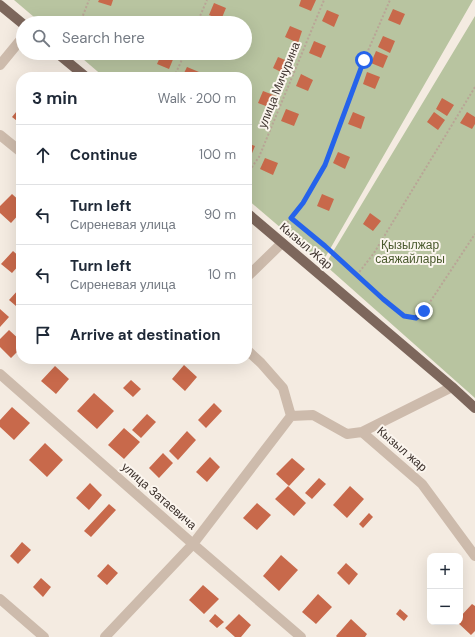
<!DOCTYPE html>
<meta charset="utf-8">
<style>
:root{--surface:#fff;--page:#f6f6f7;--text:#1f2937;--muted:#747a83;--line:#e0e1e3}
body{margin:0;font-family:"DM Sans",sans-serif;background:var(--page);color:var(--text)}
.controls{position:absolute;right:12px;bottom:12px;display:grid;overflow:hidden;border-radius:8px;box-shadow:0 4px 16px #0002}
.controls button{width:36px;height:36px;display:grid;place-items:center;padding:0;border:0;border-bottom:1px solid var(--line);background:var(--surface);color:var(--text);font:20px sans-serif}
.stop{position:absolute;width:12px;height:12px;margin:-9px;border:3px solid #2563eb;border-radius:50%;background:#fff}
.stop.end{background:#2563eb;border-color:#fff;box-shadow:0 1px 4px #0008}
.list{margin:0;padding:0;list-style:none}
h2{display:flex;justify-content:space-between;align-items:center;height:52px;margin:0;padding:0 16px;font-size:17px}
h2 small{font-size:13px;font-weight:400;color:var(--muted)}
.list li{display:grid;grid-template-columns:26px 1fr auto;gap:12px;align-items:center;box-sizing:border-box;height:60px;padding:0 16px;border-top:1px solid var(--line)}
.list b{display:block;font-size:15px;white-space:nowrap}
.list p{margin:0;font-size:13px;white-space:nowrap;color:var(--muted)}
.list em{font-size:13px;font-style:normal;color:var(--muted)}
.icon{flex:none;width:22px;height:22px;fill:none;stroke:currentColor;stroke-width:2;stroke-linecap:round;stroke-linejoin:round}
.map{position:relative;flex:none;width:475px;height:637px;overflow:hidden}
.search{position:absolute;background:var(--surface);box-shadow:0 4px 16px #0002;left:16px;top:16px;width:236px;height:44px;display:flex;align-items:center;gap:10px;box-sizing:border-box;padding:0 14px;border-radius:22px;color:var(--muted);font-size:15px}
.panel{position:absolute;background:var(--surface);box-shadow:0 4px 16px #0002;left:16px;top:72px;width:236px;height:292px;border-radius:16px}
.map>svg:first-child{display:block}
</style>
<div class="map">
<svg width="475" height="637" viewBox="0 0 475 637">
<rect width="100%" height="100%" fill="#f4ebe1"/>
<path fill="#b8c4a0" d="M14 0H473L322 263 247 199V77H104L76 53H245V23H41Z
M475 16V398L325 265Z"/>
<path fill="#c8694b" d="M99 0H113L111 6 98 2Z
M301 0H316L311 11 299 6Z
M214 3 226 8 221 20 209 15Z
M393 9 405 14 400 25 388 20Z
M327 10 339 15 334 27 322 21Z
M177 17 190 22 189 23H175Z
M290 26 302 31 298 43 285 37Z
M383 36 395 41 390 53 378 47Z
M314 41 326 46 321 58 309 53Z
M376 51 388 56 383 68 371 63Z
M162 53 174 57 169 69 157 64Z
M278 57 290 62 285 74 273 68Z
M187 67 199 72 197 77H182Z
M367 72 380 77 375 89 363 84Z
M301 74 313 80 308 91 296 86Z
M263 91 276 96 271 108 258 103Z
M442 98 454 105 447 116 436 109Z
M21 106V124L12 117Z
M286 109 299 114 294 126 281 121Z
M353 112 365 117 361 129 348 124Z
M434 112 445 120 438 130 427 122Z
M467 112 475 117V124L472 129 460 123Z
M247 143 255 146 250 158 247 157Z
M338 152 350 157 345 169 333 163Z
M265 158 278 163 273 175 260 169Z
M12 194 21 202V212L11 223 0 213V206Z
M322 194 334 199 329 211 317 206Z
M370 213 381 221 373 231 363 224Z
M13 251 21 258V263L12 273 1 264Z
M19 289 21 291V301L16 306 9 300Z
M0 309 9 317 0 327Z
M9 330 21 341V348L11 358 0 347V339Z
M184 365 197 377 185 391 172 379Z
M55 366 69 379 56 394 41 381Z
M131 380 141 389 133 397 123 388Z
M94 393 114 411 97 429 77 411Z
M214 403 222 411 206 428 198 420Z
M12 407 30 423 14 440 0 427V420Z
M147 414 156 422 141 438 132 430Z
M124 428 140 442 124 459 108 445Z
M187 431 196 440 178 460 169 451Z
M45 443 63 460 47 477 29 460Z
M163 453 173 463 159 478 149 468Z
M210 457 220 467 207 482 196 472Z
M292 458 305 469 289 486 276 474Z
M319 478 326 484 312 499 305 493Z
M90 483 102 495 89 510 76 498Z
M288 486 306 503 294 516 275 499Z
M350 486 364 499 347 518 333 505Z
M257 503 271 515 257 530 243 518Z
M109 504 116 510 91 537 84 531Z
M369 513 373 517 363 528 359 524Z
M22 542 31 550 18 564 10 556Z
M281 555 298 570 279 591 263 576Z
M346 563 358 574 349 585 337 573Z
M108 564 118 573 107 585 97 576Z
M41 578 51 587 43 597 33 587Z
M203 585 219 599 204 614 189 600Z
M318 594 332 607 316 624 302 612Z
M472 604 475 606V631L471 635 457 622H460V617Z
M400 609 408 616 404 621 396 614Z
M215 614 224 622 217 628 209 621Z
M239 614 251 625 241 637H235L225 628Z
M351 619 367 634 365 637H337L336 636Z"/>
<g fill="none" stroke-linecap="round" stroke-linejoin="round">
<path stroke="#b9a596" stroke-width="2" stroke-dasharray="2 2" stroke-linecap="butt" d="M80 23 89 0
M197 23 207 0
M174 77 185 53
M247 174 259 157 324 0
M291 218 325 246 383 299 404 316 416 318 424 311 475 234
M282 229 303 203 325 165 364 60 390 0
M357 275 374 253 475 87"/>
<path stroke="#cdbbac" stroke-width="10" d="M0 65 23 37
M0 135 21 152
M247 277 282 243
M247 350 261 363 283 388 291 416 313 415 347 434 362 432 422 484 475 556
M0 374 193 544 301 637
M362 432 452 387
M0 599 44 637
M105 637 193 544 291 416"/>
<path stroke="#7d675c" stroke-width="10" d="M0 5 23 24
M57 53 86 77
M247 213 452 387 475 408"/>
</g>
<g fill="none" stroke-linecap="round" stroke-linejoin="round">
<path stroke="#2563eb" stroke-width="5" d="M364 60 325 165 303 203 291 218 325 246 383 299 404 316 416 318 424 311"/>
</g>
<g text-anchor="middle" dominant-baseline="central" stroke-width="4" stroke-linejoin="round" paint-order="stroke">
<g font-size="12" fill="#3b302b" stroke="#fbf5ee">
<text transform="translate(279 85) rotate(-68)">улица Мичурина</text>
<text transform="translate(306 246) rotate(40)">Кызыл Жар</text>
<text transform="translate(402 449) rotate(41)">Кызыл жар</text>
<text transform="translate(159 496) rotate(41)">улица Затаевича</text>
</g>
<g font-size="12" fill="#4a5a2e" stroke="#fbf5ee">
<text x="410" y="245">Қызылжар<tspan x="410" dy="14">саяжайлары</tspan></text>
</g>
</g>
</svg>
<div class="controls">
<button>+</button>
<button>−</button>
</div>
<div class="stop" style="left:364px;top:60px"></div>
<div class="stop end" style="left:424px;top:311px"></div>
<div class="search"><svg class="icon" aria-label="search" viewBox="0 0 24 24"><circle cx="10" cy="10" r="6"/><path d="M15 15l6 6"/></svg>Search here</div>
<section class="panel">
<h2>3 min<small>Walk · 200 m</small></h2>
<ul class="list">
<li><svg class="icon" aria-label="ahead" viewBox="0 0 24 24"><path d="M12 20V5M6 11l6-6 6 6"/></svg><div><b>Continue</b></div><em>100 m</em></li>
<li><svg class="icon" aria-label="left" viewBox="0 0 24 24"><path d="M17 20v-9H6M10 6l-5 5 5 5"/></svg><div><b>Turn left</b><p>Сиреневая улица</p></div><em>90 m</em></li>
<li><svg class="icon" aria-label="left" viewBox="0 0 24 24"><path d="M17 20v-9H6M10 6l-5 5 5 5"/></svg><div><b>Turn left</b><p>Сиреневая улица</p></div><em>10 m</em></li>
<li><svg class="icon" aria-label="arrive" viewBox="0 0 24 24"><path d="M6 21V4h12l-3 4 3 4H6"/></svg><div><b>Arrive at destination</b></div></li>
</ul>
</section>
</div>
